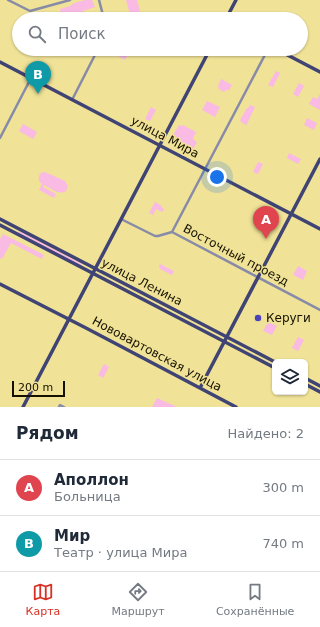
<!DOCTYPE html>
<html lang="ru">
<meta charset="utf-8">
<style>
:root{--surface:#fff;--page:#f6f6f7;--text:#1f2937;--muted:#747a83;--line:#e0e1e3;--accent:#d93025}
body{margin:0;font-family:"DejaVu Sans",sans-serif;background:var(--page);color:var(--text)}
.controls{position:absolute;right:12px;bottom:12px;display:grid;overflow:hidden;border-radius:6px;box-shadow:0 1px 3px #0004}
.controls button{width:36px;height:36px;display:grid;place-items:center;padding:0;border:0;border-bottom:1px solid var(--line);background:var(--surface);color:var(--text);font:20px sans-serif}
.scale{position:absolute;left:12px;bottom:10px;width:53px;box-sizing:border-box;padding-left:4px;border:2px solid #151100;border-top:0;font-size:11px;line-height:14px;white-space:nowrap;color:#151100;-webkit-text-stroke:3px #f0e297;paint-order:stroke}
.you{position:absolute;left:217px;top:177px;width:14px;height:14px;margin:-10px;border:3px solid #fff;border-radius:50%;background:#1a73e8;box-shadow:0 0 0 6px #1a73e833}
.badge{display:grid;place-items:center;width:26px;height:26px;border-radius:50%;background:var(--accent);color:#fff;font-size:13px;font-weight:700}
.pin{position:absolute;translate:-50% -33px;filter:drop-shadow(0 1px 2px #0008)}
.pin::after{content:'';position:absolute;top:21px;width:14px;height:12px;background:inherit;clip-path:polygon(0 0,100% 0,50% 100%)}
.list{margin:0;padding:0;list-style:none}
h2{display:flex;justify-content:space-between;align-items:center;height:52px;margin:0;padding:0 16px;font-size:17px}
h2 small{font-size:13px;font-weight:400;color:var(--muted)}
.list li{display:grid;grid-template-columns:26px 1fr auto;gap:12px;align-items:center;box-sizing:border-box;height:56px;padding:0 16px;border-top:1px solid var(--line)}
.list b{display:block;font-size:15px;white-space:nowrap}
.list p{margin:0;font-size:13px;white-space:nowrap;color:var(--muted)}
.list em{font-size:13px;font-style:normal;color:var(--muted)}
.icon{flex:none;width:22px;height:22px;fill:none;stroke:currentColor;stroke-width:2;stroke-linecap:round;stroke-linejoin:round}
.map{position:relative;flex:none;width:320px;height:407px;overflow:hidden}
.search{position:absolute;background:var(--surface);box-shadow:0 1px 3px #0004;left:12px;right:12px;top:12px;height:44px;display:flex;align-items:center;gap:10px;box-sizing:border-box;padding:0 14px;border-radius:22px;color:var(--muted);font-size:15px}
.sheet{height:164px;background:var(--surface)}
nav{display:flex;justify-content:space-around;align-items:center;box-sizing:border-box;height:56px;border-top:1px solid var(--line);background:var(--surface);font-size:11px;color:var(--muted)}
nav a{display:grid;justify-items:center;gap:2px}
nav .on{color:var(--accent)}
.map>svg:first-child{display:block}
</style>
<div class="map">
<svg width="320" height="407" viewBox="0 0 320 407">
<rect width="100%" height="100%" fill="#f0e297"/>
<path fill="#f9bae4" d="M85 0H92L95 7 83 11 86 19H61L60 9 70 6 74 3Z
M126 0H137L140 11 139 14 135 16 131 15 129 11Z
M122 49H131L125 60 118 56Z
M276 71 280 73 273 87 268 85Z
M221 79 232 85 229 90H226L224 92 219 89 218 86Z
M299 83 304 86 298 97 293 94Z
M320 94V110L309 104 313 97 317 99Z
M207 101 220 107 215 117 202 110Z
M250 105 255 107 247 124 246 125 241 122 240 120 247 108H248Z
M151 107 156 110 150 121 145 119Z
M307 118 317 123 314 130 304 125Z
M23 124 37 132 33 139 19 131Z
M179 125 182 126 183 125 196 132 193 139 197 142 191 153 169 142Z
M289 153 301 159 298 164 287 158Z
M258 162 263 164 258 174 253 172Z
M45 172 65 181 68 186 66 191C59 196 51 188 44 185L43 187 56 194 54 198 39 190 42 184 39 181C38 176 40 172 45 172Z
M155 202 162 206 161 207 164 209 162 212 156 209 153 215 149 213Z
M19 231 82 264V265L81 266 18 233Z
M3 234 44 255 42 259 11 243 2 259 0 258V239Z
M160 264 174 271 172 275 160 269 159 266Z
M298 266 307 271 303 280 293 275Z
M268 322 277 326 272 335 263 331Z
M298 337 304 340 298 351 292 348Z
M104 364 109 367 103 378 98 375Z
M157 398 177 407H152Z"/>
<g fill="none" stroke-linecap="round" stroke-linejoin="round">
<path stroke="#878ba7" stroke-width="2.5" d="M8 0 30 11 70 0
M99 0 104 19
M72 100 98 49
M0 138 31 78
M121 219 155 236H158L172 232 320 310
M172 232 268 49
M59 407 60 405 64 407"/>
<path stroke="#404474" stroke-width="3.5" d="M226 19 236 0
M276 49 320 72
M0 62 320 229
M0 219 275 362
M0 225 275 368
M0 284 86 328 236 407
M305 378 320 386
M305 384 320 392
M200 388 320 159
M23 407 210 49"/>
</g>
<circle fill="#4a43ba" stroke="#f0e297" stroke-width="1.5" cx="258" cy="318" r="4"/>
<g text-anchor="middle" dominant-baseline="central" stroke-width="3" stroke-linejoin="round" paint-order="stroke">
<g font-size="12" fill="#151100" stroke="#f0e297">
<text transform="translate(165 137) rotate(28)">улица Мира</text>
<text transform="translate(236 255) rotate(28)">Восточный проезд</text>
<text transform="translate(142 282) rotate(27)">улица Ленина</text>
<text transform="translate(157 354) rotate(28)">Нововартовская улица</text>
</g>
<g font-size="12" fill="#151100" stroke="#f0e297" text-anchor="start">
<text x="266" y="318">Керуги</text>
</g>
</g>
</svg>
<div class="controls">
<button><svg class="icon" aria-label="layers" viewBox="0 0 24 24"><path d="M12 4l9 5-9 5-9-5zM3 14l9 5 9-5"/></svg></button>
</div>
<div class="scale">200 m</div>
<div class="you"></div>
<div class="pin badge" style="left:266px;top:239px;background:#e0444e">A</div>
<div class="pin badge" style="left:38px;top:94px;background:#0f9aa8">B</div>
<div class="search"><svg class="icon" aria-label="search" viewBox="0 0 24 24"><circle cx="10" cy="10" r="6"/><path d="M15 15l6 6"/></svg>Поиск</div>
</div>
<section class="sheet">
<h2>Рядом<small>Найдено: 2</small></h2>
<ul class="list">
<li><span class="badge" style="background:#e0444e">A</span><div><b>Аполлон</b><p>Больница</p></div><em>300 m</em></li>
<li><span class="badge" style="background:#0f9aa8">B</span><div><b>Мир</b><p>Театр · улица Мира</p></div><em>740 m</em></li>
</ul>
</section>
<nav>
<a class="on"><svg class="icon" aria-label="map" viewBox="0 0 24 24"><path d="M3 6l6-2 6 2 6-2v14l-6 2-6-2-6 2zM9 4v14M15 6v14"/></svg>Карта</a>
<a><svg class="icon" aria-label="directions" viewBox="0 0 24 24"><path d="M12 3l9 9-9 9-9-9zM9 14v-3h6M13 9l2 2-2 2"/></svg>Маршрут</a>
<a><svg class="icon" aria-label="saved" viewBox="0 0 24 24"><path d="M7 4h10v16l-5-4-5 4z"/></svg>Сохранённые</a>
</nav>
